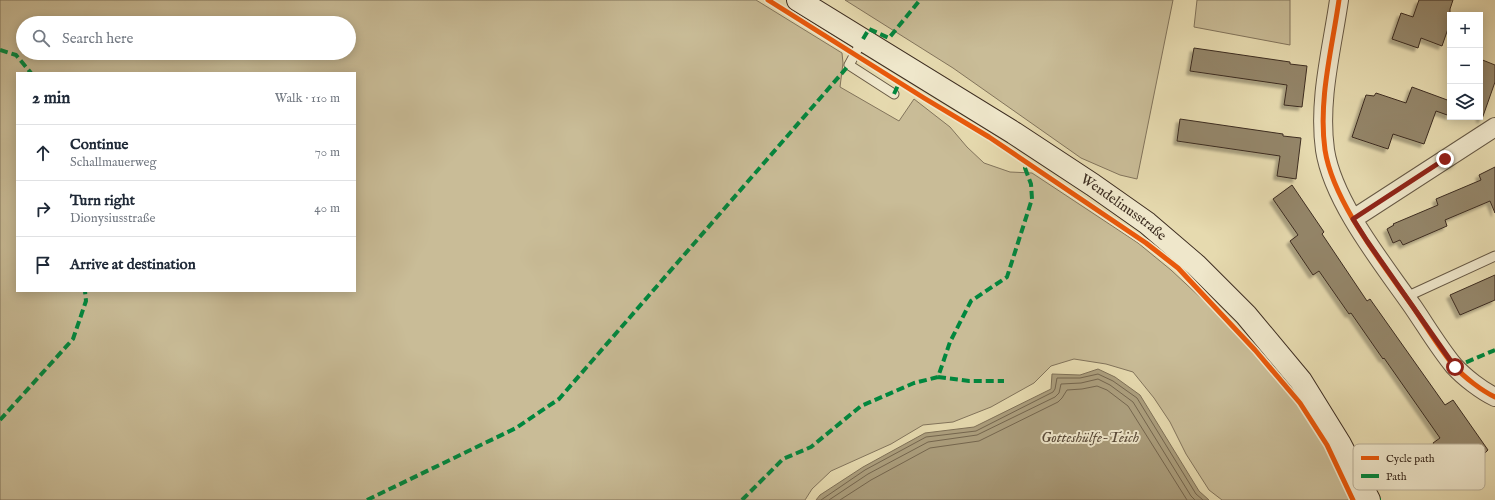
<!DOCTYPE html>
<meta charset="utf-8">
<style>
:root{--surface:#fff;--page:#f2f2f3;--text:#1f2937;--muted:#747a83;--line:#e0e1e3}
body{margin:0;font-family:"IM FELL English",serif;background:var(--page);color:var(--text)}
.controls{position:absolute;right:12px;top:12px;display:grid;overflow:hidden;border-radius:0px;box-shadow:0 2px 10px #0003}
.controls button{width:36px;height:36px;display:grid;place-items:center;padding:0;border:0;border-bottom:1px solid var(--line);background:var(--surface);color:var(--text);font:20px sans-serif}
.stop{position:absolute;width:12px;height:12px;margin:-9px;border:3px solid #8f2418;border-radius:50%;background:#fff}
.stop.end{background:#8f2418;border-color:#fff;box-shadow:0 1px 4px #0008}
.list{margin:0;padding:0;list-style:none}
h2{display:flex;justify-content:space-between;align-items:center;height:52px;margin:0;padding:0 16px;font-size:17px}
h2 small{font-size:13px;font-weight:400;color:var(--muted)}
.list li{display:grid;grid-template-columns:26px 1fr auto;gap:12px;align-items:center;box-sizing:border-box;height:56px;padding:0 16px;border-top:1px solid var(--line)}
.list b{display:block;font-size:15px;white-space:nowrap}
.list p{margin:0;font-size:13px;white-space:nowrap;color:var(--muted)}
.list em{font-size:13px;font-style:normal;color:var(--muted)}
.icon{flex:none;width:22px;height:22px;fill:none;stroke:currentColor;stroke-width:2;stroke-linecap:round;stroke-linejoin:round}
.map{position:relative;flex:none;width:1495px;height:500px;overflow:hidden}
.search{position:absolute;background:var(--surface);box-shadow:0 2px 10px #0003;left:16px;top:16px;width:340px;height:44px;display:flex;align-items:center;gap:10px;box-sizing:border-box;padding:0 14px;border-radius:22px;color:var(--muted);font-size:15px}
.panel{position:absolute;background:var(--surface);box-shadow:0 2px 10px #0003;left:16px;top:72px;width:340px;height:220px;border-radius:0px}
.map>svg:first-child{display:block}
</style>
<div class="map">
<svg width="1495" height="500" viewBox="0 0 1495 500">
<defs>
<filter id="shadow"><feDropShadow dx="-3.5" dy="3.5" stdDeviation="1" flood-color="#0004"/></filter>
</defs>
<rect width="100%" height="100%" fill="#e6daaf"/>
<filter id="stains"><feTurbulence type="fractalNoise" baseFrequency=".005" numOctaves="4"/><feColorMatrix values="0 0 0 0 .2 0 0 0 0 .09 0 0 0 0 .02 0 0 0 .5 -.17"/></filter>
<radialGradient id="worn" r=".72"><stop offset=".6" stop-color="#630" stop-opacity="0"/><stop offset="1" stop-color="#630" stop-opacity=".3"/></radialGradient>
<path fill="#c9bc97" stroke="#82745c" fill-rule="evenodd" d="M0 0H756L842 53 843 63 840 87 899 121 914 99 950 127 967 147 984 163 1010 172 1032 173 1138 243 1171 270 1215 311 1253 350 1297 403 1326 446 1351 500H1222L1209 490 1186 454 1170 422 1154 398 1133 372 1106 364 1074 359 1051 366 1034 383 991 407 953 422 923 425 891 444 831 471 812 489 805 500H0ZM23 23H349V53H23ZM17 73H355V291H17Z
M845 0H1173L1137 179 1120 175 1081 158 953 68Z
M1197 0H1290V45L1194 27Z"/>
<path fill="#ac9f7e" stroke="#7f7158" d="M1098 369 1115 377 1140 395 1199 491 1209 500H816L820 495 863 467 925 433 974 427 1051 389 1052 374 1080 375Z"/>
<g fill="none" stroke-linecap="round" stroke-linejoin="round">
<path stroke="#74664f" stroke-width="1" d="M821 500 865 470 926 437 976 431 1053 392 1055 389 1057 378H1080L1098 374 1113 381 1137 398 1196 494 1203 500
M829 500 868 474 928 442 977 435 1055 397 1059 393 1061 384 1081 383 1098 379 1110 385 1133 402 1191 496 1195 500
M840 500 871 480 930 448 979 441 1058 402 1062 398 1067 390 1082 389 1097 386 1107 390 1128 406 1187 500"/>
</g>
<path fill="#94866a" stroke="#3c2c20" filter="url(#shadow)" d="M1419 0H1453L1450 9V23L1442 46 1421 38 1418 48 1392 39 1401 13 1413 17Z
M1194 48 1290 62V64L1307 66 1302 107 1284 105 1287 85 1190 71Z
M1480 59 1495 65V82L1482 119H1480Z
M1412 87 1450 101V116L1436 111 1424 144 1393 134 1388 149 1352 137 1366 95 1374 96 1376 93 1406 103Z
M1180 119 1283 134V136L1301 138 1296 179 1277 176 1280 156 1177 141Z
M1495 167V213L1490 201 1445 220 1447 226 1403 245 1400 240 1393 243 1387 229 1394 225 1393 224 1438 205 1436 199 1481 180 1479 175Z
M1292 185 1324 232 1322 234 1367 301 1370 299 1445 405 1453 400 1488 450 1463 475 1450 457 1446 460 1433 443 1440 438 1384 358 1383 359 1351 313 1349 314 1319 271 1313 275 1290 241 1298 235 1273 199Z
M1495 275V300L1460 315 1450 295Z"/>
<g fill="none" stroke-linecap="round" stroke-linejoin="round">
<defs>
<path id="service" d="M863 39 849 65 894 94
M1406 297 1495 256"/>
<path id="minor" d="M1339 0C1332 49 1318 100 1325 150 1333 202 1383 264 1413 307 1426 326 1439 348 1454 366 1464 377 1482 391 1495 397
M1353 219 1495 127"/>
<g id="secondary">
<path id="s1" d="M798 0 1014 133 1093 185 1147 223 1196 265 1246 315 1301 381 1340 444 1369 500"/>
</g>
</defs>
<use href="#service" stroke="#665844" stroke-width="11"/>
<use href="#minor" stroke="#665844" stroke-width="20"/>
<use href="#secondary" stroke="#3c2c20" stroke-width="24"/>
<use href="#service" stroke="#efe7cb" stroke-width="9"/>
<use href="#minor" stroke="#efe7cb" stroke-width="18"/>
<use href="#secondary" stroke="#efe7cb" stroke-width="22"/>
<path stroke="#00873e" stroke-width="4" stroke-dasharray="8 4" stroke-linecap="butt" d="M863 39 869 29 889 38 920 0
M0 50 16 55 31 73
M894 94 899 83
M1455 367 1495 350
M938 377 969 381H1004
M0 420 73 339 86 301 85 291
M367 500 516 428 559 399 849 65
M742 500 783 459 811 447 861 406 914 383 938 377 950 342 971 301 1007 277 1032 199 1031 184 1025 168 1029 163
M1380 500H1381"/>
<defs>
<path id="cycleway" d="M768 0 924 98 989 137 1146 243 1178 268 1255 350 1300 403 1327 445 1353 500
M1339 0C1332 49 1318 100 1325 150 1333 202 1383 264 1413 307 1426 326 1439 348 1454 366 1464 377 1482 391 1495 397"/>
</defs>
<use href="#cycleway" stroke="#efe7cb" stroke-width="8"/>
<use href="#cycleway" stroke="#e8590c" stroke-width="5"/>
</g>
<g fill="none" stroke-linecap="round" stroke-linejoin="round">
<path stroke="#8f2418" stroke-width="5" d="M1445 159 1353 219 1367 241 1455 367"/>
</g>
<g text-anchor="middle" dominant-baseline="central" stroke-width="4" stroke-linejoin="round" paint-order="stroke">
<g font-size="14" fill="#3c2c20" stroke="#efe7cb">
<text stroke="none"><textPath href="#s1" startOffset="386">Wendelinusstraße</textPath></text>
</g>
<g font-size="15" font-style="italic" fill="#584938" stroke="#efe7cb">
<text x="1090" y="437">Gotteshülfe-Teich</text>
</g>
</g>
<rect x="1353" y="444" width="132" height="46" rx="6" fill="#efe7cb" stroke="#b9af98" stroke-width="1"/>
<rect x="1361" y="456" width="18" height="4" fill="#e8590c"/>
<rect x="1361" y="474" width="18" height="4" fill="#00873e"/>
<g font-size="11" fill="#3c2c20">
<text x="1386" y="462">Cycle path</text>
<text x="1386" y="480">Path</text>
</g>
<rect width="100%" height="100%" filter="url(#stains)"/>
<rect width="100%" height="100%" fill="url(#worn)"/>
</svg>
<div class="controls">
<button>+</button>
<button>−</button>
<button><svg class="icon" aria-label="layers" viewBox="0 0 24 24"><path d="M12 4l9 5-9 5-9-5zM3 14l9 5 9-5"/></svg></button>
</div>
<div class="stop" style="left:1455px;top:367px"></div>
<div class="stop end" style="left:1445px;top:159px"></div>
<div class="search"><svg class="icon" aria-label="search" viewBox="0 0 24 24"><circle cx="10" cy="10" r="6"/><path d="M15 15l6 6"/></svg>Search here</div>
<section class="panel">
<h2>2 min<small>Walk · 110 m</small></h2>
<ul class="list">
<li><svg class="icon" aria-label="ahead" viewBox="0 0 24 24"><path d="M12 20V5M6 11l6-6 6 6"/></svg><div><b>Continue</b><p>Schallmauerweg</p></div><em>70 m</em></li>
<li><svg class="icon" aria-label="right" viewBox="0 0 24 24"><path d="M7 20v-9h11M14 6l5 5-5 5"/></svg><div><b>Turn right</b><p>Dionysiusstraße</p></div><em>40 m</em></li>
<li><svg class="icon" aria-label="arrive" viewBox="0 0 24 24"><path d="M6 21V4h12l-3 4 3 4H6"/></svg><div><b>Arrive at destination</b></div></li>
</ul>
</section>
</div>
